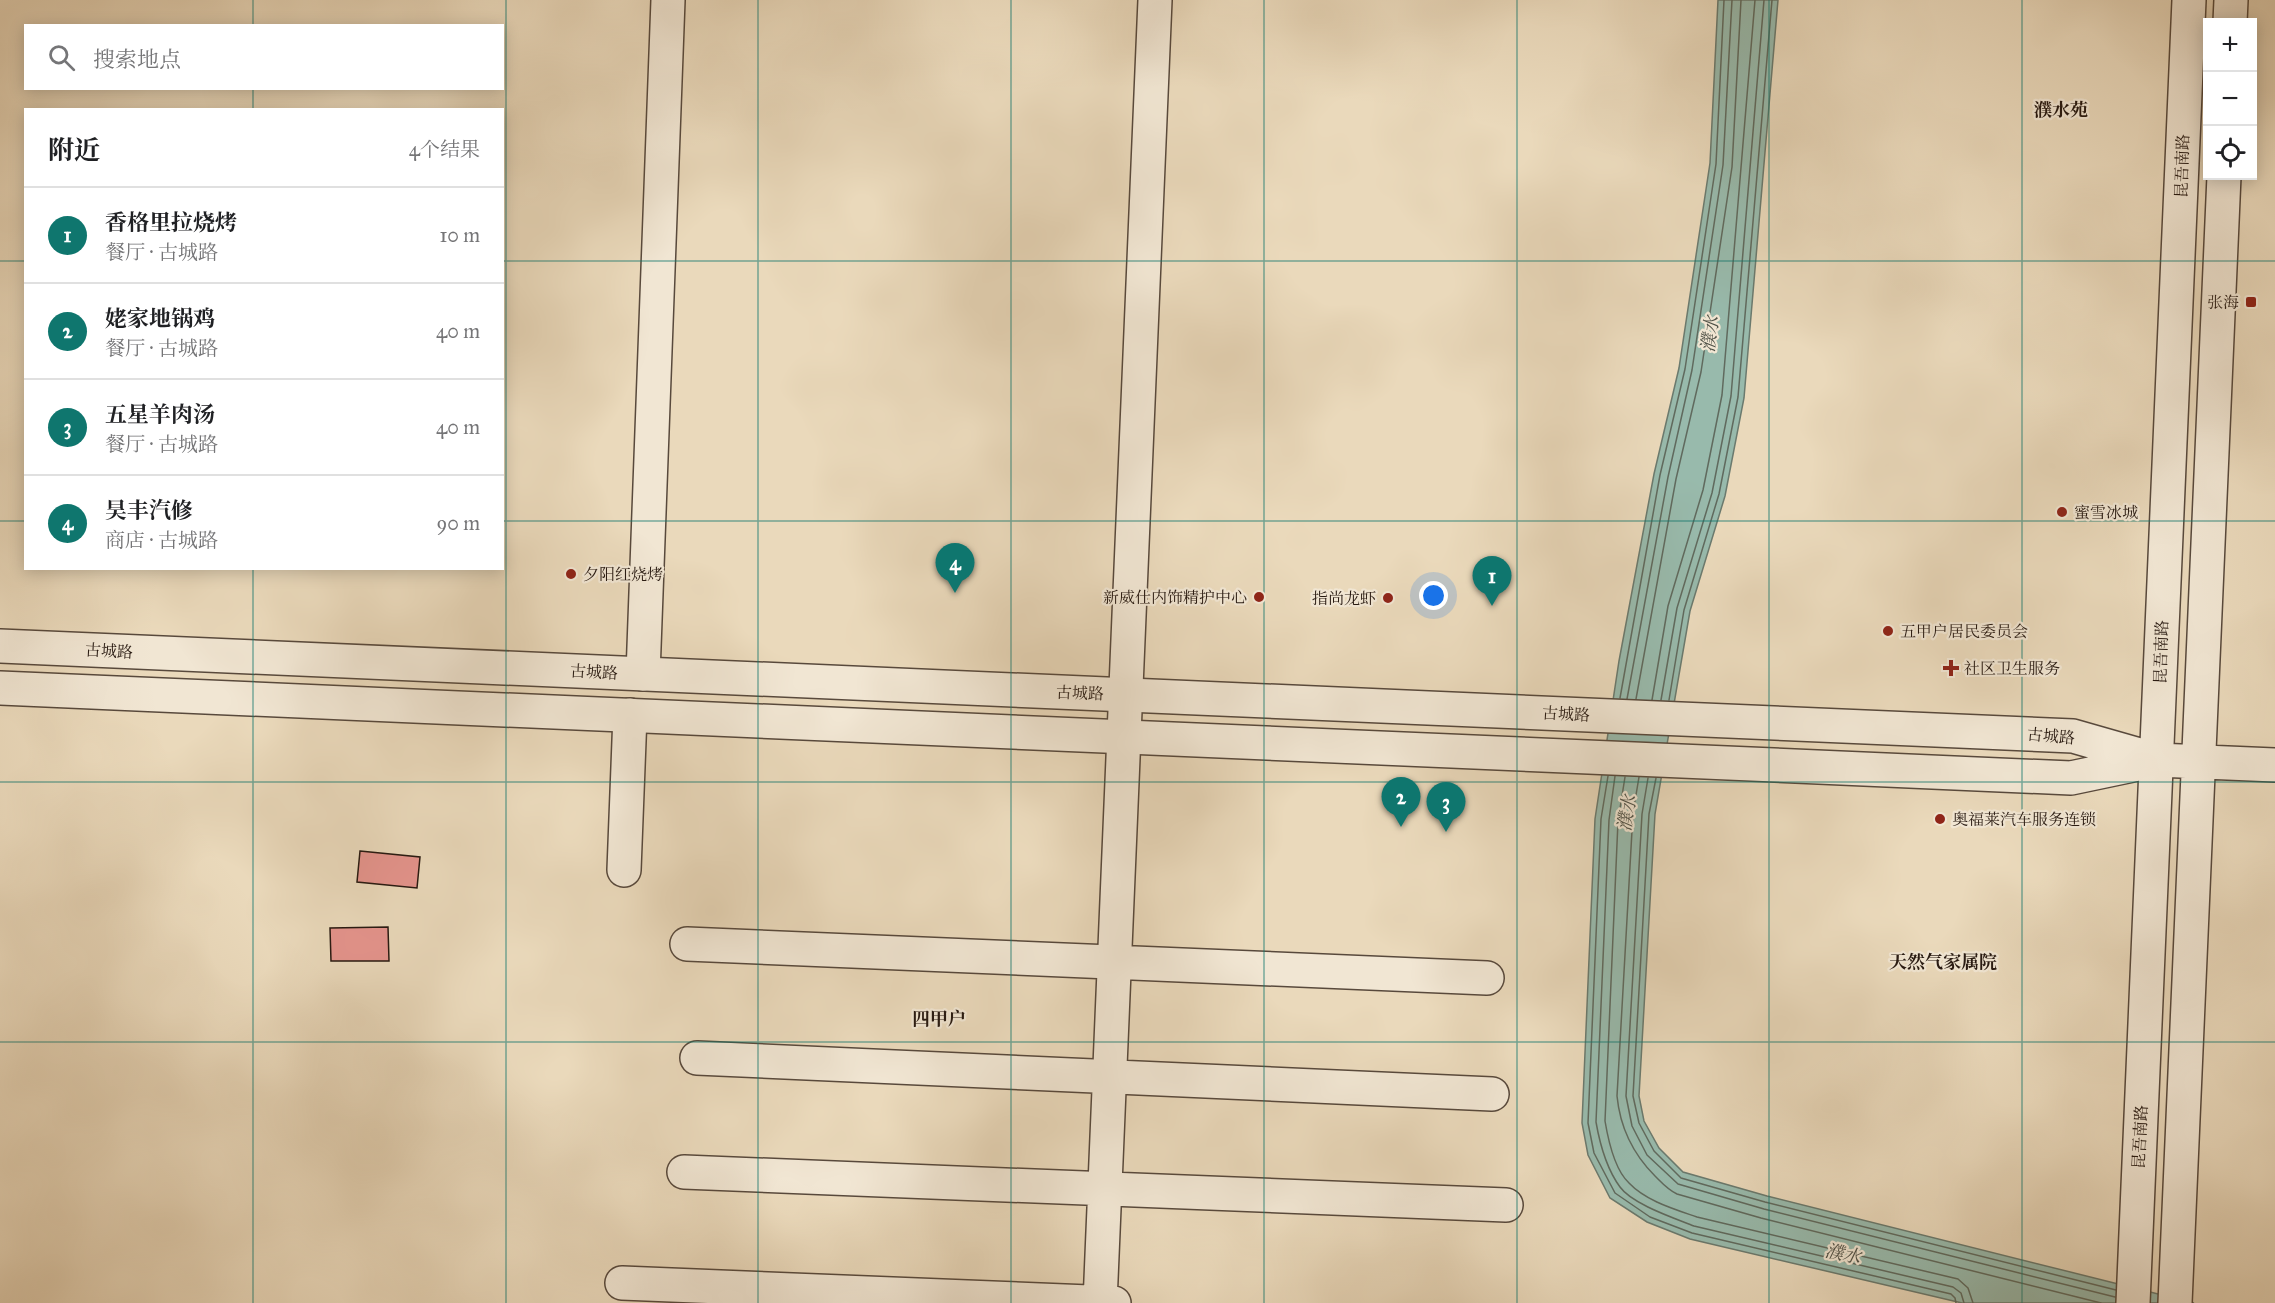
<!DOCTYPE html>
<html lang="zh">
<meta charset="utf-8">
<style>
:root{--surface:#fff;--page:#f2f2f2;--text:#202124;--muted:#757577;--line:#e0e0e0;--accent:#0f766e}
body{margin:0;font-family:"IM FELL Great Primer","Noto Serif SC",serif;background:var(--page);color:var(--text)}
.controls{position:absolute;right:18px;top:18px;display:grid;overflow:hidden;border-radius:0px;box-shadow:0 3px 15px #0003}
.controls button{width:54px;height:54px;display:grid;place-items:center;padding:0;border:0;border-bottom:2px solid var(--line);background:var(--surface);color:var(--text);font:30px sans-serif}
.you{position:absolute;left:1434px;top:596px;width:21px;height:21px;margin:-15px;border:4px solid #fff;border-radius:50%;background:#1a73e8;box-shadow:0 0 0 9px #1a73e833}
.badge{display:grid;place-items:center;width:39px;height:39px;border-radius:50%;background:var(--accent);color:#fff;font-size:20px;font-weight:700}
.pin{position:absolute;translate:-50% -50px;filter:drop-shadow(0 2px 3px #0008)}
.pin::after{content:'';position:absolute;top:32px;width:21px;height:18px;background:inherit;clip-path:polygon(0 0,100% 0,50% 100%)}
.list{margin:0;padding:0;list-style:none}
h2{display:flex;justify-content:space-between;align-items:center;height:78px;margin:0;padding:0 24px;font-size:26px}
h2 small{font-size:20px;font-weight:400;color:var(--muted)}
.list li{display:grid;grid-template-columns:39px 1fr auto;gap:18px;align-items:center;box-sizing:border-box;height:96px;padding:0 24px;border-top:2px solid var(--line)}
.list b{display:block;font-size:22px;white-space:nowrap}
.list p{margin:0;font-size:20px;white-space:nowrap;color:var(--muted)}
.list em{font-size:20px;font-style:normal;color:var(--muted)}
.icon{flex:none;width:33px;height:33px;fill:none;stroke:currentColor;stroke-width:2;stroke-linecap:round;stroke-linejoin:round}
.map{position:relative;flex:none;width:2275px;height:1303px;overflow:hidden}
.search{position:absolute;background:var(--surface);box-shadow:0 3px 15px #0003;left:24px;top:24px;width:480px;height:66px;display:flex;align-items:center;gap:15px;box-sizing:border-box;padding:0 21px;border-radius:0px;color:var(--muted);font-size:22px}
.panel{position:absolute;background:var(--surface);box-shadow:0 3px 15px #0003;left:24px;top:108px;width:480px;height:462px;border-radius:0px}
.map>svg:first-child{display:block}
</style>
<div class="map">
<svg width="2275" height="1303" viewBox="0 0 2275 1303">
<rect width="100%" height="100%" fill="#ead9bb"/>
<filter id="stains"><feTurbulence type="fractalNoise" baseFrequency=".00333" numOctaves="4"/><feColorMatrix values="0 0 0 0 .2 0 0 0 0 .09 0 0 0 0 .02 0 0 0 .5 -.17"/></filter>
<radialGradient id="worn" r=".72"><stop offset=".6" stop-color="#630" stop-opacity="0"/><stop offset="1" stop-color="#630" stop-opacity=".3"/></radialGradient>
<path fill="#98baac" stroke="#6b7a6e" stroke-width="1.5" d="M1718 0H1778L1744 398 1725 496 1690 611 1655 814 1639 1096 1644 1121 1659 1148 1683 1172 1767 1196 2194 1303H1962L1690 1239 1647 1222 1610 1198 1588 1155 1582 1123 1595 819 1619 661 1654 474 1679 368 1710 163Z"/>
<g fill="none" stroke-linecap="round" stroke-linejoin="round">
<path stroke="#606a5e" stroke-width="1.5" d="M1620 698 1660 475 1685 369 1716 164 1724 0
M1627 699 1668 477 1692 370 1723 165 1732 0
M1636 699 1676 479 1701 372 1732 167 1741 0
M1652 700 1668 606 1703 490 1722 395 1755 0
M1661 700 1677 608 1712 493 1731 396 1764 0
M1669 700 1684 610 1719 494 1738 397 1772 0
M1608 776 1601 819 1588 1123 1594 1153 1615 1193 1650 1217 1692 1233 1951 1294 1955 1298 1956 1303
M1615 776 1609 820 1596 1122C1600 1145 1606 1168 1620 1187 1632 1204 1674 1218 1694 1226L1953 1287 1961 1293 1964 1303
M1625 777 1618 821 1605 1121C1608 1139 1615 1170 1629 1183 1646 1201 1674 1209 1697 1217L1958 1279 1968 1288 1973 1303
M1639 777 1633 813 1617 1096C1620 1127 1633 1154 1655 1176 1662 1183 1668 1190 1677 1194L1761 1218 2101 1303
M1648 778 1642 814 1626 1096 1632 1126 1647 1155 1678 1184 1764 1209 2115 1297
M1656 778 1649 814 1633 1096 1639 1123 1654 1151 1681 1178 1765 1202 2116 1290"/>
</g>
<path fill="#e5948d" stroke="#271911" stroke-width="1.5" d="M360 851 420 857 417 888 357 882Z
M388 927 389 961H331L330 928Z"/>
<g fill="none" stroke-linecap="round" stroke-linejoin="round">
<defs>
<path id="minor" d="M643 674 668 0
M624 870 630 715
M687 944 1487 978
M697 1058 1492 1094
M684 1172 1506 1205
M622 1283 1114 1303
M1100 1303 1155 0"/>
<path id="tertiary" d="M2230 22 2231 0
M0 646 2073 736 2157 760 2275 765
M0 688 2071 778 2152 761
M2133 1303 2189 0
M2175 1303 2224 176"/>
</defs>
<use href="#minor" stroke="#58493c" stroke-width="36"/>
<use href="#tertiary" stroke="#58493c" stroke-width="36"/>
<use href="#minor" stroke="#f1e6d3" stroke-width="33"/>
<use href="#tertiary" stroke="#f1e6d3" stroke-width="33"/>
</g>
<path fill="none" stroke="#0f766e" stroke-width="1.5" stroke-opacity="0.55" d="M253 0V26M506 0V1303M758 0V1303M1011 0V1303M1264 0V1303M1517 0V1303M1769 0V1303M2022 0V1303M253 88V110M0 261H26M502 261H2275M0 521H26M502 521H2275M253 568V1303M0 782H2275M0 1042H2275"/>
<g fill="#8f2418" stroke="#f1e6d3" stroke-width="2">
<rect x="2245" y="296" width="12" height="12" rx="3"/>
<circle cx="2062" cy="512" r="6"/>
<circle cx="571" cy="574" r="6"/>
<circle cx="1259" cy="597" r="6"/>
<circle cx="1388" cy="598" r="6"/>
<circle cx="1888" cy="631" r="6"/>
<path d="M1948 659h6v6h6v6h-6v6h-6v-6h-6v-6h6z"/>
<circle cx="1940" cy="819" r="6"/>
</g>
<g text-anchor="middle" dominant-baseline="central" stroke-width="4.5" stroke-linejoin="round" paint-order="stroke">
<g font-size="16" fill="#271911" stroke="#f1e6d3">
<text transform="translate(2182 166) rotate(-88)">昆吾南路</text>
<text transform="translate(109 651) rotate(3)">古城路</text>
<text transform="translate(2161 652) rotate(-88)">昆吾南路</text>
<text transform="translate(594 672) rotate(3)">古城路</text>
<text transform="translate(1080 693) rotate(2)">古城路</text>
<text transform="translate(1566 714) rotate(3)">古城路</text>
<text transform="translate(2051 736) rotate(5)">古城路</text>
<text transform="translate(2140 1137) rotate(-87)">昆吾南路</text>
</g>
<g font-size="16" fill="#271911" stroke="#f1e6d3" text-anchor="start">
<text x="2239" y="302" text-anchor="end">张海</text>
<text x="2074" y="512">蜜雪冰城</text>
<text x="583" y="574">夕阳红烧烤</text>
<text x="1247" y="597" text-anchor="end">新威仕内饰精护中心</text>
<text x="1376" y="598" text-anchor="end">指尚龙虾</text>
<text x="1900" y="631">五甲户居民委员会</text>
<text x="1964" y="668">社区卫生服务</text>
<text x="1952" y="819">奥福莱汽车服务连锁</text>
</g>
<g font-size="18" font-weight="bold" fill="#271911" stroke="#f1e6d3">
<text x="2061" y="110">濮水苑</text>
<text x="1943" y="962">天然气家属院</text>
<text x="939" y="1019">四甲户</text>
</g>
<g font-size="18" font-style="italic" fill="#4f5147" stroke="#f1e6d3">
<text transform="translate(1710 334) rotate(-82)">濮水</text>
<text transform="translate(1627 813) rotate(-81)">濮水</text>
<text transform="translate(1843 1254) rotate(12)">濮水</text>
</g>
</g>
<rect width="100%" height="100%" filter="url(#stains)"/>
<rect width="100%" height="100%" fill="url(#worn)"/>
</svg>
<div class="controls">
<button>+</button>
<button>−</button>
<button><svg class="icon" aria-label="locate" viewBox="0 0 24 24"><circle cx="12" cy="12" r="6"/><path d="M12 2v4M12 18v4M2 12h4M18 12h4"/></svg></button>
</div>
<div class="you"></div>
<div class="pin badge" style="left:1492px;top:606px">1</div>
<div class="pin badge" style="left:1401px;top:827px">2</div>
<div class="pin badge" style="left:1446px;top:832px">3</div>
<div class="pin badge" style="left:955px;top:593px">4</div>
<div class="search"><svg class="icon" aria-label="search" viewBox="0 0 24 24"><circle cx="10" cy="10" r="6"/><path d="M15 15l6 6"/></svg>搜索地点</div>
<section class="panel">
<h2>附近<small>4个结果</small></h2>
<ul class="list">
<li><span class="badge">1</span><div><b>香格里拉烧烤</b><p>餐厅 · 古城路</p></div><em>10 m</em></li>
<li><span class="badge">2</span><div><b>姥家地锅鸡</b><p>餐厅 · 古城路</p></div><em>40 m</em></li>
<li><span class="badge">3</span><div><b>五星羊肉汤</b><p>餐厅 · 古城路</p></div><em>40 m</em></li>
<li><span class="badge">4</span><div><b>昊丰汽修</b><p>商店 · 古城路</p></div><em>90 m</em></li>
</ul>
</section>
</div>
